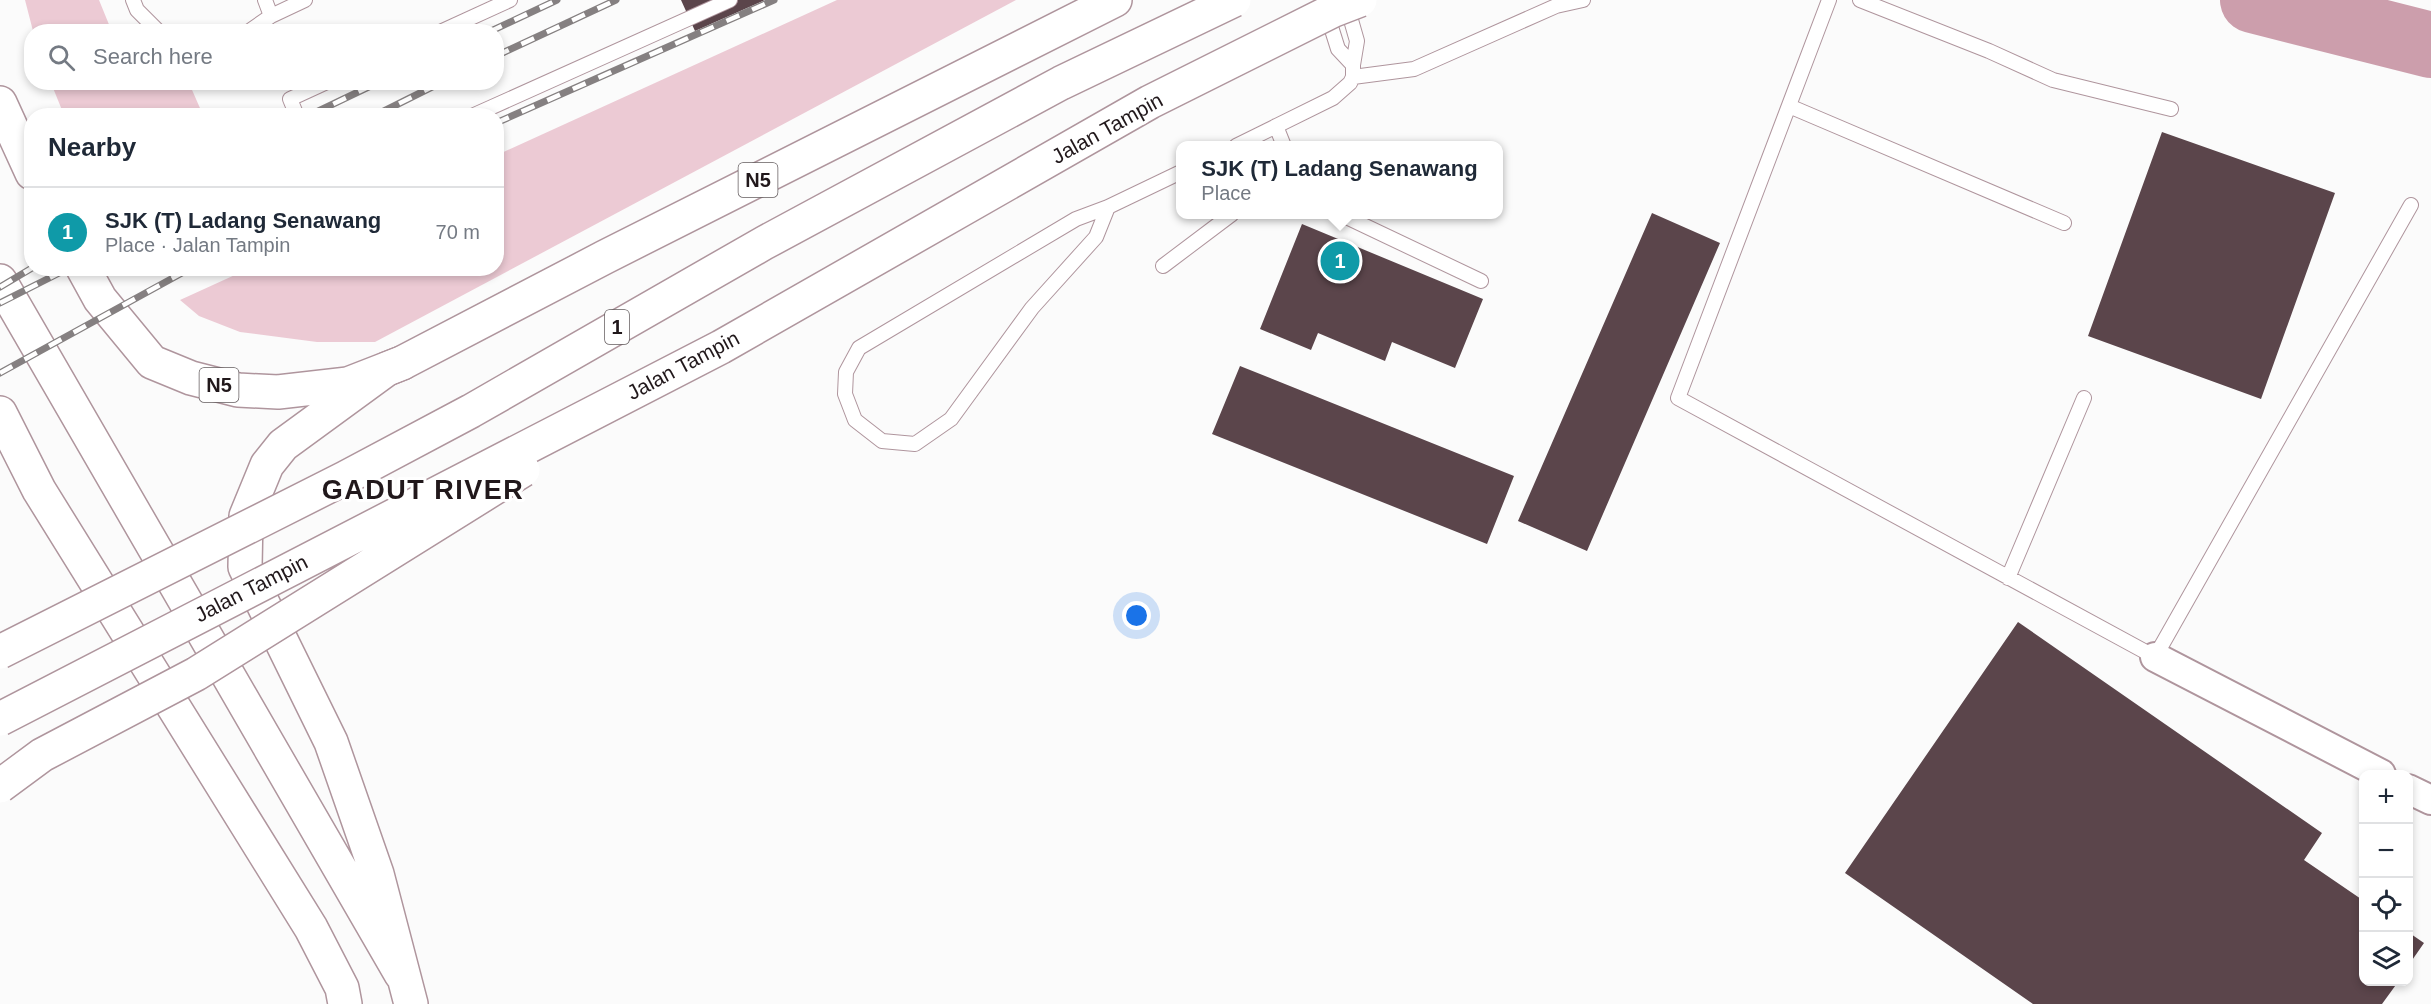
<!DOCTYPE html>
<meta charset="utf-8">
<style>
:root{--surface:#fff;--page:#f6f6f7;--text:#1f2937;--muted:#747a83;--line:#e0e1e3;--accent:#ea580c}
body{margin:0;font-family:Arial,sans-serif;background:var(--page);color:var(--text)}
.controls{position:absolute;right:18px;bottom:18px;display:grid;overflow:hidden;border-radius:12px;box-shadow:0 3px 9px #0003}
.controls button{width:54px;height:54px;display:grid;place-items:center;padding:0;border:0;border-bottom:2px solid var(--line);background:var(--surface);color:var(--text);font:30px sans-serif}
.you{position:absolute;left:1137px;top:616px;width:21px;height:21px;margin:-15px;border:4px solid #fff;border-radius:50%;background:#1a73e8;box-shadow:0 0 0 9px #1a73e833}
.badge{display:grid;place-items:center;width:39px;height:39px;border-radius:50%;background:var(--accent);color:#fff;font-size:20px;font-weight:700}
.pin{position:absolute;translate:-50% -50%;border:3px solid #fff;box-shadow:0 2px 6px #0006}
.popup{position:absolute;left:1176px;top:141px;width:327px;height:78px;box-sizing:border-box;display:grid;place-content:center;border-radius:12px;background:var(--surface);filter:drop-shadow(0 2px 4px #0005);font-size:20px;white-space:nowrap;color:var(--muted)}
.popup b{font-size:22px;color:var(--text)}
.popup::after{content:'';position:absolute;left:50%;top:100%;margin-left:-12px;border:12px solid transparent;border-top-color:var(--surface)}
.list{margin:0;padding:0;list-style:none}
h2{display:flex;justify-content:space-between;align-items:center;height:78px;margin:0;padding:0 24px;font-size:26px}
h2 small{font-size:20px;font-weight:400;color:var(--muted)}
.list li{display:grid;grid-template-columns:39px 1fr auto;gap:18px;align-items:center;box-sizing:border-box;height:90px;padding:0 24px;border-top:2px solid var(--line)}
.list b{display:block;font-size:22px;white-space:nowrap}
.list p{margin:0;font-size:20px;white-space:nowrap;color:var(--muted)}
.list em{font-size:20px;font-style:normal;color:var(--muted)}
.icon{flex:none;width:33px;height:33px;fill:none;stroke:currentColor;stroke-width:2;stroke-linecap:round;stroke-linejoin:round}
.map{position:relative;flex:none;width:2431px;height:1004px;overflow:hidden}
.search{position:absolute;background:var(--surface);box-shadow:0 3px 9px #0003;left:24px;top:24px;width:480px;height:66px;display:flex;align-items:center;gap:15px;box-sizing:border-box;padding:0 21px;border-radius:24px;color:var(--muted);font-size:22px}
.panel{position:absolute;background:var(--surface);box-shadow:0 3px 9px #0003;left:24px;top:108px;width:480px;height:168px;border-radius:24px}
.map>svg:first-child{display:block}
</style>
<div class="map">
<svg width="2431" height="1004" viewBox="0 0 2431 1004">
<rect width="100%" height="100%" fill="#fbfbfb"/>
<path fill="#eccad4" d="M25 0H99L110 27 115 31H33Z
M837 0H1016L375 342H317L240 332 199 316 180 300 248 269 496 268 497 155Z
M51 83H189L203 115H64Z"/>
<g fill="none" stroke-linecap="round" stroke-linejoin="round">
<path stroke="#cc9eac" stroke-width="66" d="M2253 0 2431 45"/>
</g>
<path fill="#5b454b" d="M681 0H765L695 31Z
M2162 132 2335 193 2261 399 2088 336Z
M1652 213 1720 243 1587 551 1518 521Z
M1302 224 1483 299 1455 368 1392 342 1385 361 1318 333 1311 350 1260 329Z
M1240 366 1514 476 1487 544 1212 434Z
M2018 622 2322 833 2304 860 2364 901V982H2398L2382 1004H2033L1845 873Z
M2408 932 2424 943 2408 966Z"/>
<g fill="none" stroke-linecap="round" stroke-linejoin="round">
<defs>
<path id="service" d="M133 0 137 10 159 32
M265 0 271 16
M1829 0 1678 398 2155 657 2411 205
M1860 0 1989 51 2053 80 2171 109
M1327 14 1338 49 1353 65
M248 32 271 16 305 0
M440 32 510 0
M1353 77 1414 69 1556 6 1583 0
M1789 106 2064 223
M297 116 290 99 327 82
M472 116 730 0
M1276 126 1284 146
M1236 146 1333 98 1350 83 1353 77V65L1357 41 1347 6
M1108 207 1096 237 1032 308 951 419 915 444 882 441 855 420 845 394 846 372 859 348 1076 219 1108 207 1181 172
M1340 214 1481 281
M1163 266 1232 214
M2008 578 2084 398"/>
<path id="minor" d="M2155 657 2381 774
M2408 789 2431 800"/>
<path id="primary" d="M0 103 32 173
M83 268 100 299 152 362 191 378 238 390 278 392 348 384 402 363 605 257 1115 0"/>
<path id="trunk" d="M0 281 401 974
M402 363 387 369 283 445 267 465 246 516 245 567 331 742 377 874 411 1004
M0 413 39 490 311 928 342 988 345 1004"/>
</defs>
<use href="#service" stroke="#af959d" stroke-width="16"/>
<use href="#minor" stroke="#af959d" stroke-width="32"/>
<use href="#primary" stroke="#af959d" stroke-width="36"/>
<use href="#trunk" stroke="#af959d" stroke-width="36"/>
<use href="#service" stroke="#fff" stroke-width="14"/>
<use href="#minor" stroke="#fff" stroke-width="28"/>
<use href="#primary" stroke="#fff" stroke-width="33"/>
<use href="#trunk" stroke="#fff" stroke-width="33"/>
<defs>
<path id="rail" d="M489 32 557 0
M496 56 616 0
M308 116 379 82
M374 116 442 82
M496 123 774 0
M0 287 32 268
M0 303 69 268
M0 373 191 268"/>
</defs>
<use href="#rail" stroke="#858081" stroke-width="7"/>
<use href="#rail" stroke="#fff" stroke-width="4.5" stroke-dasharray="14" stroke-linecap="butt"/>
<defs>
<path id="trunk-bridge" d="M0 652 345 478 471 411 764 243 1061 83 1234 0
M0 719 721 347 1150 102 1334 10 1360 0
M0 786 42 755 196 674 523 470"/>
</defs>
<use href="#trunk-bridge" stroke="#af959d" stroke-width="36" stroke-linecap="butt"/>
<use href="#trunk-bridge" stroke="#fff" stroke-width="33"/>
</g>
<g text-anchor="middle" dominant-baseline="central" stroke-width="6" stroke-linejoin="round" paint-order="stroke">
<g fill="#fff" stroke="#645d5f" stroke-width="1.5">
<rect x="738.5" y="163" width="39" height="34" rx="4.5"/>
<rect x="605" y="310" width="24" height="34" rx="4.5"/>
<rect x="199.5" y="368" width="39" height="34" rx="4.5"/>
</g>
<g font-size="20" font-weight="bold" fill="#21181b">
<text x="758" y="180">N5</text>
<text x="617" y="327">1</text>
<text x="219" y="385">N5</text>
</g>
<g font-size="21" fill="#21181b" stroke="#fff">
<text transform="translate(1107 128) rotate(-29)">Jalan Tampin</text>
<text transform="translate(683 365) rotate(-28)">Jalan Tampin</text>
<text transform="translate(251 588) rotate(-27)">Jalan Tampin</text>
</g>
<g font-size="27" font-weight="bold" letter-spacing="1.5" fill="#21181b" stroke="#fff">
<text x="423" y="490">GADUT RIVER</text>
</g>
</g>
</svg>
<div class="controls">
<button>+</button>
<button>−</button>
<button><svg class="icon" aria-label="locate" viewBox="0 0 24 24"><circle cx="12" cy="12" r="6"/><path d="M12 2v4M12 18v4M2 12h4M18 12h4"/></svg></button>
<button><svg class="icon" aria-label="layers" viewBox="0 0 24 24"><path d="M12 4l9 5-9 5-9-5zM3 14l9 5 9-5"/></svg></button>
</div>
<div class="you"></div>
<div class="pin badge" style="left:1340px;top:261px;background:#0f9aa8">1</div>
<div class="popup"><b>SJK (T) Ladang Senawang</b>Place</div>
<div class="search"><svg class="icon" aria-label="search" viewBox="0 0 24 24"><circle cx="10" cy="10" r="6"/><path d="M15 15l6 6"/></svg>Search here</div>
<section class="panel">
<h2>Nearby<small></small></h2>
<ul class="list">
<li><span class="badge" style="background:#0f9aa8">1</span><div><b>SJK (T) Ladang Senawang</b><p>Place · Jalan Tampin</p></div><em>70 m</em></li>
</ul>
</section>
</div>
